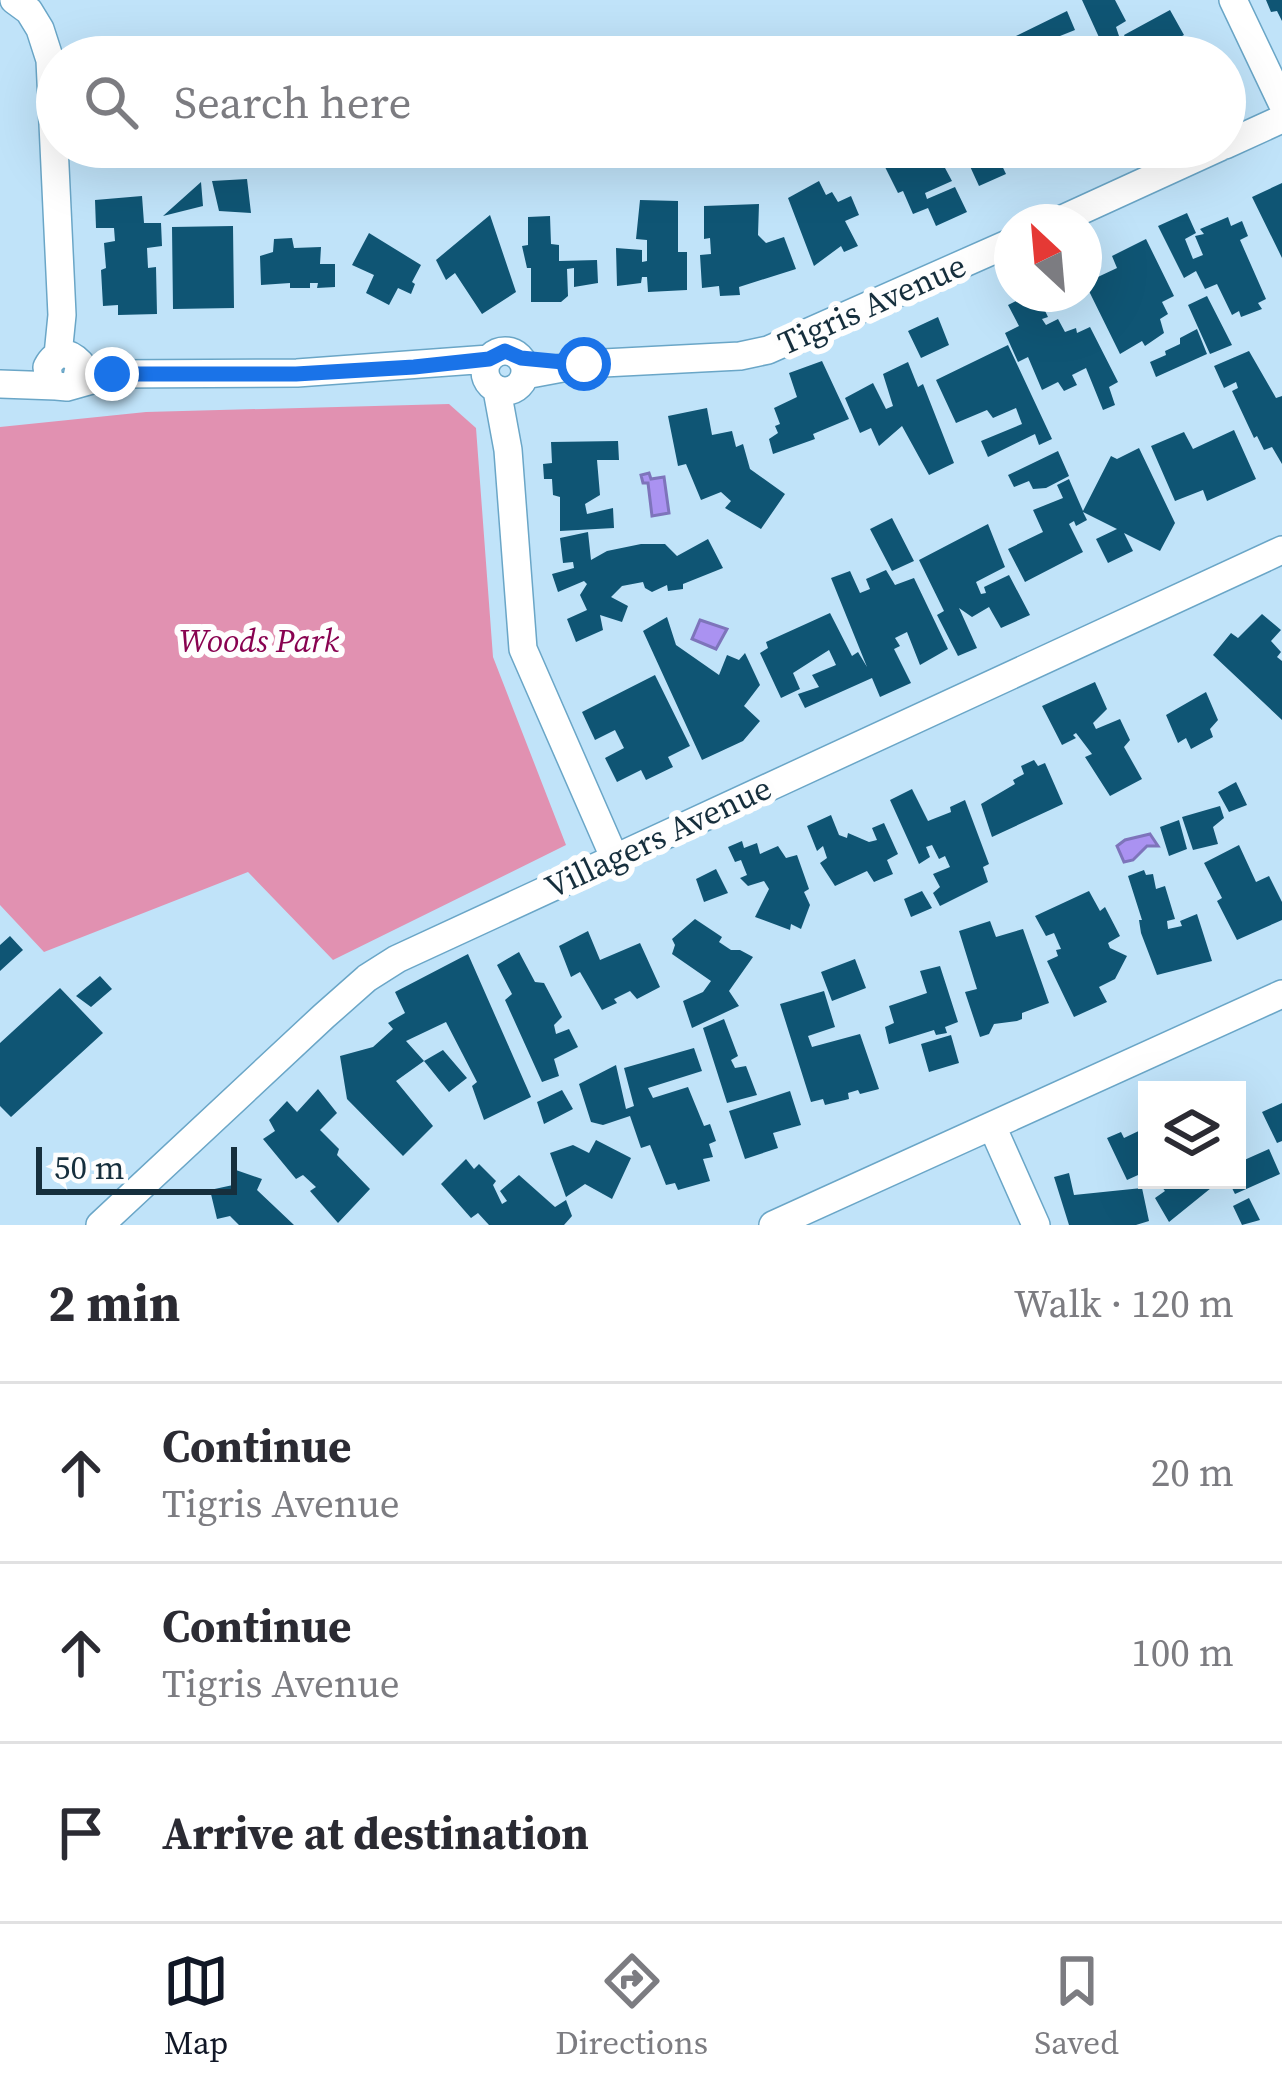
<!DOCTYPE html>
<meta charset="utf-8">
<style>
:root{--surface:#fff;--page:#f2f2f3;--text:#2b2b33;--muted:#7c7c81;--line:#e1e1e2;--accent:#111827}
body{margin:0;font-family:"Source Serif 4",serif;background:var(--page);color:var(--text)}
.controls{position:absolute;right:36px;bottom:36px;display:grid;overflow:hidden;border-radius:0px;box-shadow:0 12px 48px #0002}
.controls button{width:108px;height:108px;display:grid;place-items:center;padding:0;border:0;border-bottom:3px solid var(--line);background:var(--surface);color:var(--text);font:60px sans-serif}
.compass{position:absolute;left:994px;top:204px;width:108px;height:108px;border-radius:50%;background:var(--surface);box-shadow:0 12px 48px #0002;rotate:334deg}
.scale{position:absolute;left:36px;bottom:30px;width:201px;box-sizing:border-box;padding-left:12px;border:6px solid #162f3d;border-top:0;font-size:33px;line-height:42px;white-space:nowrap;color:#162f3d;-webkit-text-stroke:9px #fefefe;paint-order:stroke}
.stop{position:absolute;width:36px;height:36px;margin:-27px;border:9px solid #1a73e8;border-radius:50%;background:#fff}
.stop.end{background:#1a73e8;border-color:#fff;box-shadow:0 3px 12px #0008}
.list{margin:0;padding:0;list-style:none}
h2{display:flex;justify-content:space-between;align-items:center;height:156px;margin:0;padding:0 48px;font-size:51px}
h2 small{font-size:39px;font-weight:400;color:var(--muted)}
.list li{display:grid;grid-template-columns:78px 1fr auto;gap:36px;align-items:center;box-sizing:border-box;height:180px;padding:0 48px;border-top:3px solid var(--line)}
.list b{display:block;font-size:45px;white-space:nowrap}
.list p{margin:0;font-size:39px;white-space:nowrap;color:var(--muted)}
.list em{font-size:39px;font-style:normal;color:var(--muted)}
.icon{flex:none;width:66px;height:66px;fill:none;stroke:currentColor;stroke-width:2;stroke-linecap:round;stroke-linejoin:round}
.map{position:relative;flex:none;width:1282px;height:1225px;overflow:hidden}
.search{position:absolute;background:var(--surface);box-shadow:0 12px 48px #0002;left:36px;right:36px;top:36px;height:132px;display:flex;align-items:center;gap:30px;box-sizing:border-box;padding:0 42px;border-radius:66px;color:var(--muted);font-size:45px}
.sheet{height:696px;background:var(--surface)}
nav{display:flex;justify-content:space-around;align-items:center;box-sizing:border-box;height:168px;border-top:3px solid var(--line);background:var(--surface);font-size:33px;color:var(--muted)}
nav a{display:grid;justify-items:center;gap:6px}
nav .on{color:var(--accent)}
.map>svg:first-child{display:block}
</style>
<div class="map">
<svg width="1282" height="1225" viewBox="0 0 1282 1225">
<rect width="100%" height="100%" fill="#c0e3f9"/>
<path fill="#e191b1" d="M449 404 476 428 493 657 566 845 333 960 248 872 44 952 0 905V427L146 412Z"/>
<path fill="#aa92f1" stroke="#7e74bb" stroke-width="3" d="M649 473 651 479 664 477 669 513 652 516 648 483H643L641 475Z
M700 620 727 629 716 649 692 639Z
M1150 834 1158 846H1147L1133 860 1124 862 1117 846 1125 840Z"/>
<path fill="#0f5574" d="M1082 0H1115L1126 21 1116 27 1126 57H1108Z
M1266 0H1282V21L1277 11 1271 12Z
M1170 10 1184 35 1173 41 1180 57H1134L1124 35Z
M1067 11 1075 30 1045 42 1051 50 1036 57H1010L1002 43Z
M925 147 929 156 937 153 952 181 925 193 927 199 955 187 967 212 936 226 928 208 913 214 903 191 898 193 885 167Z
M975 147 994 149 1006 174 979 186 968 162 979 157Z
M247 179 251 213 219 211 212 181Z
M819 181 826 195 832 192 838 202 851 196 859 215 845 221 858 246 844 252 841 246 814 266 788 198Z
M201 182 203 206 163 216Z
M1282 183V258L1252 197Z
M142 196 144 223H161L162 246 147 248 148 268 156 267 157 314 118 315V305L103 306 101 270 106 268 104 243 115 241 114 228H96L95 200Z
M640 200 678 201V252H687V290L648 292 647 277H642L641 283 617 286 616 248 642 250V262L647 261V240L636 239Z
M759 204 758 235 766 243 784 237 796 269 739 287 740 295 720 296 719 286 702 288 700 255 711 254 710 238 704 239V206Z
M1187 213 1196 233 1185 239 1193 259 1203 255 1195 236 1204 234 1200 229 1228 217 1231 226 1242 221 1248 236 1240 240 1266 299 1258 303 1262 309 1241 317 1239 311 1232 315 1217 284 1205 289 1196 271 1184 278 1158 226Z
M490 215 516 292 482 314 455 273 446 280 436 260Z
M550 216 551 244 559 245V261L597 260 598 283 574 287V268L567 269 568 296 561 302H531V268H527L522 246 528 245V217Z
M233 226 234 308 173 309 172 227Z
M369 233 421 265 412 282 415 284 411 294 398 288 389 305 366 293 374 275 352 265Z
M292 238 294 248 321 247 320 264H335V287L317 288 318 283H310V288H290V283L261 285 260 256 273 252 274 239Z
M1146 239 1174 296 1162 302 1168 314 1160 319 1164 333 1145 346 1142 341 1120 354 1085 283 1117 268 1112 256Z
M1030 294H1037L1048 317 1042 319 1046 325 1058 319 1065 332 1076 328 1077 333 1090 327 1118 382 1109 387 1115 405 1103 410 1086 368 1072 375 1077 385 1064 391 1058 382 1042 390 1028 357 1018 362 1005 333 1019 326 1008 305Z
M1207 296 1232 345 1210 354 1188 305Z
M938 317 949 345 921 358 908 331Z
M1197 329 1207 354 1156 377 1150 362 1166 355 1165 351 1180 344V338Z
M1008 345 1052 439 1039 445 1035 434 988 457 981 441 1022 424 1016 408 993 418 987 410 956 423 936 380Z
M1249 351 1276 398 1282 396V464L1272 447 1264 450 1257 436 1254 438 1232 391 1238 388 1236 382 1224 388 1214 366Z
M822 361 849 419 813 434 815 439 773 454 769 439 778 433 775 426 780 424 774 408 797 397 789 373Z
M908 362 918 387 923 384 954 463 929 475 902 426 879 446 871 428 860 433 845 398 873 383 886 409 893 406 883 374Z
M707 408 712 435 732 431 736 447 743 444 750 469 785 494 761 529 725 508 731 501 721 492 701 500 686 464 678 466 668 416Z
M1234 430 1256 479 1207 501 1203 490 1175 501 1151 446 1184 432 1193 449Z
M618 441 619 460H597L600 495 585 504 587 514 613 508 614 528 560 531V497L553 495 552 479H544L543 464 552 463 551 442Z
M1139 448 1175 523 1160 551 1124 533 1133 551 1108 563 1096 539 1117 529 1083 512 1087 520 1076 526 1074 521 1069 524 1083 552 1025 582 1008 549 1043 532 1033 510 1063 498 1057 485 1069 479 1083 511 1111 456 1117 459Z
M1058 451 1069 476 1046 488 1033 489 1029 481 1014 487 1008 475Z
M892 518 914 561 892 571 870 529Z
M988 524 1005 567 976 582 981 594 986 593 984 587 1009 575 1030 615 1001 628 989 607 972 617 959 608 977 648 958 656 937 615 944 611 919 560Z
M588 532 591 560 607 551 641 544H665L677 556 708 539 723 568 683 584V589L668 591 667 585 652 592 645 588 643 582 622 586 611 597 628 606 622 622 600 615 603 630 576 642 567 619 587 610 580 595 587 584 584 581 558 592 552 574 574 568 573 562 563 563 560 538Z
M886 570 895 585 914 578 948 649 920 665 907 632 895 638 900 646 894 649 911 683 880 697 872 678 805 708 798 694 819 687 812 675 836 665 829 650 793 673 800 689 781 698 760 653 768 648 766 642 830 613 852 656 858 652 867 667 831 578 850 571 860 593 870 589 866 579Z
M1262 614 1281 630 1271 641 1281 652 1277 657 1282 661V720L1213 655 1231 633 1238 638Z
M667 617 676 645 719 675 727 655 739 660 745 653 760 685 744 706 760 721 743 741 702 760 643 631Z
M655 675 690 746 668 757 673 767 646 780 641 770 617 782 605 758 624 748 615 730 595 740 582 712Z
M1095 682 1107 709 1093 723 1096 729 1120 719 1130 740 1124 747 1142 779 1110 796 1085 757 1092 754 1076 733 1073 735 1076 738 1062 745 1042 706Z
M1206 692 1218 720 1210 729 1213 737 1191 749 1186 738 1178 743 1166 715Z
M1034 760 1038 766 1045 763 1063 804 992 837 981 804 1015 784 1013 780 1024 774 1021 766Z
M1236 782 1247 805 1229 812 1218 792Z
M912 789 928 821 951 812 950 807 965 800 989 864 983 867 988 882 940 906 933 893 940 887 933 874 950 867 945 856 939 859 932 845 926 847 930 857 919 864 890 800Z
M1220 806 1224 818 1213 827 1218 844 1193 850 1182 817Z
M831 815 839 835 847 838 848 833 869 842 877 840 872 828 884 823 898 854 887 860 893 874 874 882 867 871 835 886 820 863 827 858 823 846 817 851 807 826Z
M1179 820 1187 849 1169 856 1160 827Z
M742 841 744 848 757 843 760 854 778 846 786 858 797 855 809 889 804 892 810 905 801 929 791 924 790 930 755 917 769 889 764 881 748 886 740 878 747 875 741 860 735 862 728 847Z
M1239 845 1256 882 1269 876 1282 902V920L1237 940 1217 901 1222 898 1204 863Z
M716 869 728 893 704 902 696 879Z
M1144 870 1146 875 1153 874 1156 889 1165 886 1175 919 1167 921 1168 929 1182 926 1180 921 1197 914 1212 961 1157 975 1141 933 1139 920H1142L1128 876Z
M922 891 932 908 911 917 904 899Z
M1089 891 1100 911 1105 907 1120 936 1108 943 1110 948 1127 956 1115 979 1099 987 1107 1002 1074 1017 1047 961 1058 956 1056 950 1061 949 1054 933 1046 936 1035 916Z
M695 919 722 937 719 942 731 950H740L753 957 729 991 739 1006 692 1028 683 1001 703 992 711 981 672 954 675 945 672 939Z
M990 921 996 937 1023 929 1049 1003 1022 1013V1019L1017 1021 994 1024 989 1034 980 1037 965 992 977 989 959 931Z
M588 931 600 960 640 943 660 987 637 999 630 991 614 999 617 1003 602 1010 580 972 571 977 559 946Z
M10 936 23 950 0 971V945Z
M519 952 535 982 544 983 562 1017 554 1025 556 1034 569 1029 578 1047 554 1059 559 1076 542 1082 505 1000 512 994 497 965Z
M468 954 531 1097 484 1120 472 1086 477 1082 446 1022 406 1041 424 1061 396 1081 433 1126 403 1156 347 1099 340 1056 373 1047 393 1029 388 1023 405 1013 395 992Z
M855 959 866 988 832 1001 821 972Z
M940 966 958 1022 945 1027 947 1033 936 1035 934 1030 889 1044 885 1027 894 1023 889 1006 927 993 920 971Z
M100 976 112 989 91 1007 76 996Z
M60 988 103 1033 11 1117 0 1106V1043Z
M824 991 835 1027 808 1036 812 1047 860 1034 879 1089 860 1094 858 1090 848 1093 849 1099 825 1105 823 1099 811 1102 780 1004Z
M724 1019 738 1056 731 1060 735 1068 746 1066 757 1095 727 1103 703 1028Z
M951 1035 959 1063 929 1072 921 1044Z
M694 1048 702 1071 648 1088 653 1098 688 1087 704 1126 710 1124 716 1141 709 1144 713 1157 703 1159 710 1181 678 1190 675 1183 666 1185 650 1145 641 1148 630 1116 603 1125 591 1122 579 1084 616 1065 626 1109 634 1106 624 1068Z
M443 1050 467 1078 449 1092 424 1061Z
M318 1089 337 1113 320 1130 339 1149 337 1155 370 1189 338 1223 310 1191 316 1187 303 1175 296 1179 263 1139 275 1131 269 1120 287 1101 297 1112Z
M562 1090 573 1109 544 1124 537 1102Z
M790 1091 801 1125 773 1133 778 1148 745 1159 729 1111Z
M1282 1103V1141L1277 1143 1262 1112Z
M1147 1127V1171L1127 1180 1107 1138 1121 1132 1124 1138Z
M596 1140 631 1158 612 1199 585 1184 566 1197 550 1153 573 1145 589 1153Z
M1269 1149 1280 1174 1235 1194 1228 1180H1237V1152L1242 1161Z
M466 1159 474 1169 479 1164 496 1181 493 1185 502 1204 507 1201 500 1191 519 1175 555 1207 566 1200 572 1216 564 1225H489L478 1213 471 1218 441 1184Z
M233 1169 262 1179 257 1190 294 1225H239L230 1216 217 1219 210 1190 233 1185Z
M1069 1173 1074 1195 1142 1188 1149 1221 1136 1225H1069L1054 1177Z
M1156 1180H1213L1216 1184 1169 1222 1155 1198 1165 1191Z
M1249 1198 1260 1220 1242 1225 1233 1206Z"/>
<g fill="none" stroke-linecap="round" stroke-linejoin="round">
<defs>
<path id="street" d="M14 0 29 11 40 29 50 60 62 315 58 355
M1233 0 1282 103
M1225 145 1282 119
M1056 222 1220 147
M485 371a20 20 0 1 1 40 0a20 20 0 1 1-40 0Z
M525 375 584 364 740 356 768 350 1012 242
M76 382 80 363C67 349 55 352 47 367L49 379 56 386 67 387 113 374 297 373 489 359
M0 384 56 386
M497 390 508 450 523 649 614 857
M992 1126 1036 1225
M100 1225 324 1016 367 978 397 959 1282 550
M773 1225 1282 994"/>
</defs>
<use href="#street" stroke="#6aa6c7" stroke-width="30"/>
<use href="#street" stroke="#fff" stroke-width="27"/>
</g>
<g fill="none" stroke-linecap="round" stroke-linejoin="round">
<path stroke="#1a73e8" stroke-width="15" d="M112 374H296L414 367 489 359 505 351 521 358 584 364"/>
</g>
<g text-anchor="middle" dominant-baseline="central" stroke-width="12" stroke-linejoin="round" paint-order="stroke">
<g font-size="33" fill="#162f3d" stroke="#fefefe">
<text transform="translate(872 304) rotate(-24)">Tigris Avenue</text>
<text transform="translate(658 837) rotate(-25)">Villagers Avenue</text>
</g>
<g font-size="33" font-style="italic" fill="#880250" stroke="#fefefe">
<text x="259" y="640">Woods Park</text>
</g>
</g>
</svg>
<div class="controls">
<button><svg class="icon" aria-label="layers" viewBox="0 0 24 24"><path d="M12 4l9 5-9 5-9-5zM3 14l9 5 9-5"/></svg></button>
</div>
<svg class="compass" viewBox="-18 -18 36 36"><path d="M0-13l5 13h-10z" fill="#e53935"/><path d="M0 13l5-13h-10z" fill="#7c7c81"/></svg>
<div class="scale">50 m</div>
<div class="stop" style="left:584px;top:364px"></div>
<div class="stop end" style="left:112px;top:374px"></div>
<div class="search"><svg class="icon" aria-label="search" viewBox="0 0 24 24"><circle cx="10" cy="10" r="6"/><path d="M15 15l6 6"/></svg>Search here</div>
</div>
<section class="sheet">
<h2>2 min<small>Walk · 120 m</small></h2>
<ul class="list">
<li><svg class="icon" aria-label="ahead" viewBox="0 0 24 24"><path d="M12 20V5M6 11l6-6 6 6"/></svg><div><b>Continue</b><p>Tigris Avenue</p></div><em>20 m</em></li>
<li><svg class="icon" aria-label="ahead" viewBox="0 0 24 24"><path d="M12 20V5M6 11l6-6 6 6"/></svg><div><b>Continue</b><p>Tigris Avenue</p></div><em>100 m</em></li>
<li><svg class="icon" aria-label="arrive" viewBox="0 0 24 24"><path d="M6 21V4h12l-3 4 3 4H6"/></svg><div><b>Arrive at destination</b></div></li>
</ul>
</section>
<nav>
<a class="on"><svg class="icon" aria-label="map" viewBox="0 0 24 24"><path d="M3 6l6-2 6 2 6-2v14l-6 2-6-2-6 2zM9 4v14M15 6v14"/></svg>Map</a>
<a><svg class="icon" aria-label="directions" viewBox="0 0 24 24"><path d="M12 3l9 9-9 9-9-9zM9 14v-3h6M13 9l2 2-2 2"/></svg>Directions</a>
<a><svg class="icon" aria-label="saved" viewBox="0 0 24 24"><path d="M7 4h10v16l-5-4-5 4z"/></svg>Saved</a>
</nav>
